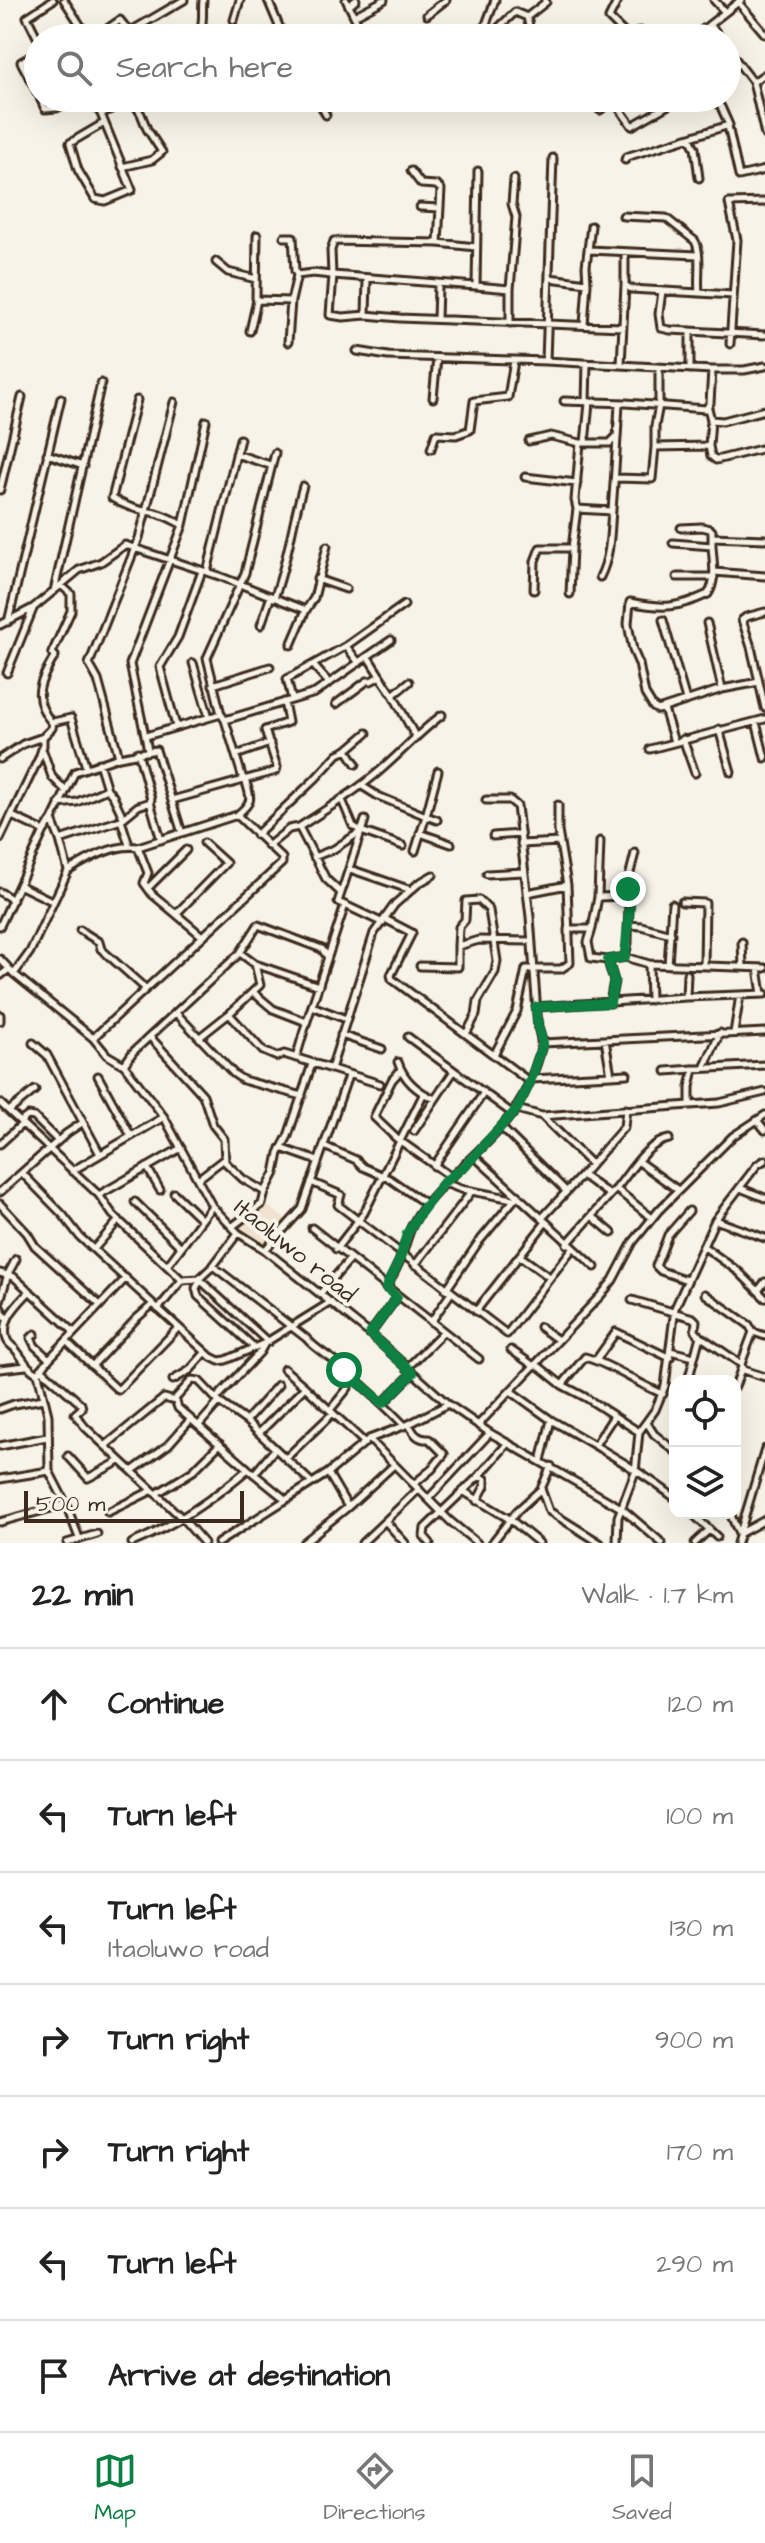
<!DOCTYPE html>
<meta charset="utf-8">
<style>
:root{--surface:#fff;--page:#f2f2f2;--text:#222;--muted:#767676;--line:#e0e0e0;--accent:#0b8043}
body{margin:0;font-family:"Architects Daughter",sans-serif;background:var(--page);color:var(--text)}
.controls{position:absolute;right:24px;bottom:24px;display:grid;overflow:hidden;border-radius:16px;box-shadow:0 8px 32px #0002}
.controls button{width:72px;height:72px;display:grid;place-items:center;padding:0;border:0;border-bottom:2px solid var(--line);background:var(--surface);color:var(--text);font:40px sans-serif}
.scale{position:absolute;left:24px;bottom:20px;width:220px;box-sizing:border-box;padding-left:8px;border:4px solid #3b2a1e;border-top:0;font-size:22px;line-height:28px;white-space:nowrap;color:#3b2a1e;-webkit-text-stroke:6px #f7f3e8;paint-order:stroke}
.stop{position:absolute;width:24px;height:24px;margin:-18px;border:6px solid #0b8043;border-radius:50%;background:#fff}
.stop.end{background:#0b8043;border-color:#fff;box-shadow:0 2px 8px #0008}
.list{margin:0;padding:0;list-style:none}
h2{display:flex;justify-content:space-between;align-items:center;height:104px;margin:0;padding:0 32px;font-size:34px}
h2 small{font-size:26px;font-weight:400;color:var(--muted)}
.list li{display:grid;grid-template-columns:52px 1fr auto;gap:24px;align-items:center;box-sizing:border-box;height:112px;padding:0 32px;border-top:2px solid var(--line)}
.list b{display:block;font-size:30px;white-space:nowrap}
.list p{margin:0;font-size:26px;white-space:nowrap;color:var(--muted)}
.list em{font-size:26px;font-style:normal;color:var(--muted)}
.icon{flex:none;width:44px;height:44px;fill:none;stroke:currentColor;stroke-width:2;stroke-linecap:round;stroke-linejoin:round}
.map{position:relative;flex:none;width:765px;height:1543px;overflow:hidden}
.search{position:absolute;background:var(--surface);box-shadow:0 8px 32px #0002;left:24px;right:24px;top:24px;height:88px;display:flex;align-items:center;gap:20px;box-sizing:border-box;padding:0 28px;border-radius:44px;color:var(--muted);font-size:30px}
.sheet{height:888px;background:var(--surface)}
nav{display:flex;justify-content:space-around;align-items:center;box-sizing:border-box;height:112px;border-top:2px solid var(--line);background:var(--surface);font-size:22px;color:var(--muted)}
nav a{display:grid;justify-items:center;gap:4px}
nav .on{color:var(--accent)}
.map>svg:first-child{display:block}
</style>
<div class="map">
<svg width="765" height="1543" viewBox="0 0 765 1543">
<rect width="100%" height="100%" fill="#f7f3e8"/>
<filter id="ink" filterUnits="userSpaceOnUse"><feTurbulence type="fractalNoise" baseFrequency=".0125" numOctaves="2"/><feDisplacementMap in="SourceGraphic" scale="16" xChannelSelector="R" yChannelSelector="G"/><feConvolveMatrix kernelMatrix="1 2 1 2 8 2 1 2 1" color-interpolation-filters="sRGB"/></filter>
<g filter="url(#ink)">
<path fill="#f0e2ce" d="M264 1204 290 1222 264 1249 236 1228Z"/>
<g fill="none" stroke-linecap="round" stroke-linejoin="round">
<defs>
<path id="minor" d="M64 0 81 26
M268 0 284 38
M346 0 363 34
M618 0 609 18 629 38
M714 0 724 11
M738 2 765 34
M349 6 356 0
M427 15 446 0
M354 16 384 0
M527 17 529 26 527 38
M234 20 240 0
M710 24 720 38
M131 31 184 0
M484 34 491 35 515 12 527 17 546 2 545 0
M630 37 640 31 651 38
M63 38 81 26 89 38
M94 38 120 20 134 38
M191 38C207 30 201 15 203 0
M481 38 495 0
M692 38 741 0
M38 39 27 17 53 0
M727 48 753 82 765 135
M38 52 21 62 38 94
M753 82 765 74
M40 98 45 109 57 108 76 98
M91 98 101 114 132 98
M317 98 326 115
M461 98H462
M588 98 600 110 617 98
M614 101 632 126 679 99
M101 114 132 190 105 201 95 199 78 170 70 143 104 123
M728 126 739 176 765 170
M690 138 695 148 699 178
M625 160 626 157 729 125 721 107 716 101H678
M122 167 152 160 162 152 147 129 141 114 132 100
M411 171 421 184 436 185 441 189 438 243 476 247
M478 171 476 286 510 289V323
M420 207 440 208
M623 216 666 218 695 241C702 254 697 277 699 293
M257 235 256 298 257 300 291 301
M284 237H293L295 271 297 275 291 301 288 342
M589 250 698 255
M625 252V285L631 289 733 295
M216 262 228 272 256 279
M297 275 313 273 331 275
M332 275 331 250 334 241 438 243
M550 278 587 283 584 325
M367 279 366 315 400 318 622 327
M587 283 586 266 591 226
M437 284 438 287 437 319
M510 289 516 217 512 204 514 179
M662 291 659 314 661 328 670 330 765 335
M366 315 343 317 330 315 333 275 476 286
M250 331 257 300
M730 344 737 240 729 203 765 202
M357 351 388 356 546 361 712 370H744L765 366
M546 361 553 158
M621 365 625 285
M659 368V405L655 426V447L709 446 711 420
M690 369V331
M433 398 437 358
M137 400 112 498C124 506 137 510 151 512 161 513 173 520 183 525
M564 401 626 403 706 409 710 403 712 370
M586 402 587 363
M708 408 711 420 723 421 765 410
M529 441 551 436 580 443
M585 443 589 403
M709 446 711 456 716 460 765 448
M431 449 436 434 456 435 470 430 474 401 508 397 514 361
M47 454 83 466
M236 454 270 465
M525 477 577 483
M616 478 652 479 655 447
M0 490 22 397
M577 509 612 511
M681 528 702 527 710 529 712 531V537
M712 537 765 539
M673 543 712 546V537
M712 546C713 562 717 581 708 594 678 608 663 609 630 602L628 624 633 650 639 664 645 694 653 707 658 710 722 689 759 682
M207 572 240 439
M714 572 765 576
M600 577C611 555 610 533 612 510 615 474 617 439 619 404
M677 577H714
M317 579 346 589
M534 590 535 561 540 548H572L577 509 575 500 580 443H610L617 436
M54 591 101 383
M570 594 572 548
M274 598C288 561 292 523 303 486
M765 612 746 617 742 620 751 647 765 708
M663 620 686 700
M8 622 61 398
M707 623 722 689
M0 625 33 608 79 570 101 562 125 545 219 576 306 610 314 598 327 546
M261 625 271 596
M291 645 306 610
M346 646 359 663
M368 657 380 676
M193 663 209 717
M314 666 329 683
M7 673 33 609
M409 682 393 695 415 736
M213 685 270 667
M292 699 287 679 346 646 404 605
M336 704 367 681H371L380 676 393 695
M664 709 674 742
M225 720 315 693 391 640
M756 722 765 758
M52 723C31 698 39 682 55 656L52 653 71 611V594L61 585
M176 726 160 667 178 637 202 571
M719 729 731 772
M146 736 221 714
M683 739 695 773
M650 749 765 719
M148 750 130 664 183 525 206 421
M347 750 356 764
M43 751 52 777 65 790
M236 755 270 743
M119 757 98 680 89 664 139 538 174 402
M0 759 23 744 43 737
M99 763 107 789 113 796 123 817
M243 779 225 720 221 714 207 658 245 573 275 453
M362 786 378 796 426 816 438 771
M172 800 276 771 277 767 265 730 288 722 284 702
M342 800 353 826 361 831 403 846
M150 802 161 840
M59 804 77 802 107 789
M558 805V831L567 885
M12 816 44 831
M121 820 138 806 150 802 151 799 138 752
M299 827 326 879 341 893 365 820
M420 833 451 844
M256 835 315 779 338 754 347 750 367 733
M493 836 520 834
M0 839 39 758 43 746V737L52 728 53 722 71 718 86 767
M60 840 121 820 129 845
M521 844 560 842
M268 846 289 829 299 827C325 810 352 794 376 774 399 755 418 733 442 715
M138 847 148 873 144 883 152 894 176 914
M415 851 426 816 437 820
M314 857 334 849 360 832
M350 869 411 890
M68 871C87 859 115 843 138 847L237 815
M487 874 524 872
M19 885 52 901
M148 888 186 850
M0 892 13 900
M599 897 624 896 629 900 628 943 625 957
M628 898 629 877 635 853
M682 902 705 903 704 966
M345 905 383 923
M385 919 412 933 391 975 392 979 530 1082
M629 925 641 926 671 934
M0 926 44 831 52 820 75 772 119 757 156 750 182 833
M592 929 588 942 591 958 608 960 625 957 649 964
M80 930 99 942 101 949 146 989
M568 933V929H592L598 897 600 841
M202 936 176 914 226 863 204 843
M742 942 743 967
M458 946 459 927 465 920 466 901 479 900 489 910 497 961 495 972 478 1001 476 1015 466 1034
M240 953 258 925 322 949 327 956
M0 959 14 974 93 1038 107 1055 124 1065 164 1117 212 1206 238 1233 265 1250 370 1334 448 1404 490 1433 621 1508 662 1543
M608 961 614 981 610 1003
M255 964 260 985 229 1014 263 1051 277 1057 284 1054 380 1084
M668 965 672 904
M420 966 458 967V946L479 940 530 941
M758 968 762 994
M14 974 30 952 68 871 60 840 52 820
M0 976 9 969
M254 993 273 1009 304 1021 306 1024 296 1058
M686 997 687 974
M650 1000 649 964 765 968
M312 1006 346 1019
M536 1007 686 997 765 994
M176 1013 234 1074 243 1080 302 1096
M0 1015V1021
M306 1024 345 905 338 902 341 893
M734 1033 740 995
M341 1035 382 1049
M200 1037 229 1014
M408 1037 513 1114
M93 1038 282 863V858L237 815C254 801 251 799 245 779
M151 1038 203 1095 213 1125 224 1139 225 1162 243 1179 265 1192
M33 1043 47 1055 100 1154
M543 1043 765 1032
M494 1055 517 1011 526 969H561L570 963 567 885 527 893
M398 1062C404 1080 418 1092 435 1099
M124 1065 133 1052 240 953 255 964 319 986
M765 1065 694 1069 690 1087V1105L719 1103 765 1092
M704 1068 720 1033
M331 1069 374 933 395 904 419 883 433 875
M400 1071 392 1080 374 1117 396 1138 451 1177
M666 1071 693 1069
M611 1075 627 1074
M98 1076 131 1136
M531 1079 611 1075 605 1040
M0 1103 99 1195 113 1215 182 1280
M517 1109 542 1116 690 1105
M9 1111 35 1090
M543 1117 591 1164
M757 1120 765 1130
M21 1121 28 1116 34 1117 58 1141
M502 1128 566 1191
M414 1131 454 1071
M0 1144 22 1124
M324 1146 356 1160 363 1167 390 1179 426 1204
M281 1148 318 1161
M474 1156 595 1267
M639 1162 678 1190
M434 1166 483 1094
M147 1167 160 1190
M72 1171 164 1117
M22 1173 63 1215 80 1237 211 1357 219 1361 226 1360 265 1343
M582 1175 624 1127 626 1109
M198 1179 224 1159
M311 1182 341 1195 338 1205 507 1334 573 1248
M445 1183 461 1189 513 1199
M740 1188 765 1198
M616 1189C631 1171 646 1143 669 1139
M0 1192 67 1133 82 1123
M174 1193 201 1219
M99 1195 181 1148
M135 1202 181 1247
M0 1204 27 1233 35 1246 99 1304
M592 1216 612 1233
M542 1218 582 1175 610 1195 616 1189 652 1218
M715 1220 765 1238
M233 1226 262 1204 265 1192 275 1173 279 1153 288 1136 312 1064
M312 1228 479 1359
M567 1244 610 1195
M703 1246 739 1272 765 1298
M94 1249 119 1220
M336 1249 364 1213 423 1095
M265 1250 302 1209 348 1076
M520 1256 549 1277
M415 1265 472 1191
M167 1266 212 1206
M213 1266 306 1338C317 1351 330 1356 342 1367 363 1386 384 1404 404 1425
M0 1273 14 1277 74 1332
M200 1280 268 1342
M687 1280 661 1271 656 1266 668 1235 689 1211
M200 1281 196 1288 198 1296 255 1348
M386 1288C391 1279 396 1269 400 1260 408 1238 409 1225 425 1205 465 1156 514 1133 535 1068 541 1050 544 1046 538 1027L530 917 517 806 510 800H486
M446 1290 478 1243 518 1195
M30 1291C17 1305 0 1320 7 1340 9 1345 13 1346 16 1350 25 1361 25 1366 38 1374
M758 1291 765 1282
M320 1294 350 1259
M705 1294 749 1325 753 1332 765 1336
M632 1300 693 1318 696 1321 695 1331 700 1336 741 1364 743 1370 765 1377
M0 1301 8 1274 16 1259
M0 1307 6 1318
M158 1309 182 1280 199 1279 213 1266 238 1233
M476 1311 546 1222
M431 1322 451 1293
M540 1327 558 1340
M35 1334 31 1338 35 1346 49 1359
M370 1334 397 1297
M66 1341 118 1390 178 1328
M511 1350 534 1366
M670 1351 694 1357
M596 1360 616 1332 670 1358
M536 1364 562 1385 585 1397 639 1432
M741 1364 753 1332
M92 1366 136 1319 153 1304
M407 1368 443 1332
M0 1369 26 1366
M41 1369 81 1404 82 1408 75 1414 85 1427 183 1519 204 1543
M284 1369 305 1387
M173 1380 190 1370 205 1353
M688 1381 700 1336
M562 1385 585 1357C611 1364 636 1383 663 1394
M735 1387 741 1369
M512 1392 551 1420
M216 1399 260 1352 265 1343 331 1302
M383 1403 413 1373
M0 1409 14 1404 44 1399
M330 1410 348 1388
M246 1421 278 1385
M647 1423 654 1434 675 1451
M409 1424C413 1433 418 1440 429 1439L444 1454 432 1469 414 1484
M199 1425 219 1402
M478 1425 601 1295 613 1280 633 1242 659 1210 733 1136 765 1115
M259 1433 305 1387 365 1443
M369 1439 450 1521 477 1543
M595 1445 614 1416
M0 1446 47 1437
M105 1446 164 1398 175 1401
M68 1456 88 1478 120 1461
M286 1458 333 1413
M541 1461 551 1420C594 1445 636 1468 675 1498
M132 1471 168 1445 191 1419
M328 1473 348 1507
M254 1474 275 1449
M0 1479 49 1471
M541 1489 549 1511 600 1543
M463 1491 511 1520 539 1543
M156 1494 193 1471 220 1444
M429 1498 490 1433
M285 1499 248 1469 178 1408 175 1399 192 1380 199 1381 219 1402 246 1421 312 1483
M477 1501 485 1486V1479L479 1476
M108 1512 151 1491
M692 1513 717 1537
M730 1513 739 1534 765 1520
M0 1522 66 1504
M386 1522 405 1543
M79 1538 66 1504 49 1471 48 1415 38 1374 49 1359 126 1278
M67 1543 97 1534
M132 1543C174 1526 213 1499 248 1469
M218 1543 328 1473 369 1439 409 1424 448 1404
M303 1543 348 1507 394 1465
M362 1543 419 1489
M430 1543 424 1536 425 1528 479 1476 508 1443
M492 1543 517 1511 541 1489 551 1466
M617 1543 618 1517 635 1472 639 1432 655 1410 665 1386 675 1308 715 1220 757 1165 765 1160
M695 1543 709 1530
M737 1543 765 1449"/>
</defs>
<use href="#minor" stroke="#3b2a1e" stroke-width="11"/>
<use href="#minor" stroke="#f7f3e8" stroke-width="5"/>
</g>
</g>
<g fill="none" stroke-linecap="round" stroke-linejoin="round" filter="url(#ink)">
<path stroke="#0b8043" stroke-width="10" d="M344 1370 383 1403 413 1373 370 1334 397 1297 386 1288 400 1259 407 1234 420 1213 444 1182 466 1165 517 1109 530 1082 543 1043 538 1027 536 1007 610 1003 614 981 608 960 625 957 630 903 628 889"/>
</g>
<g text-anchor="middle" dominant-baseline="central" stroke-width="8" stroke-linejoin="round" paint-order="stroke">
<g font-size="24" fill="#3b2a1e" stroke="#f7f3e8">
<text transform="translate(295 1251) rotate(39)">Itaoluwo road</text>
</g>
</g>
</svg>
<div class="controls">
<button><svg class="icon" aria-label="locate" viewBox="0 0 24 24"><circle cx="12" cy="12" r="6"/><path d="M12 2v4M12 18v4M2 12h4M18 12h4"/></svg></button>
<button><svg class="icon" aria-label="layers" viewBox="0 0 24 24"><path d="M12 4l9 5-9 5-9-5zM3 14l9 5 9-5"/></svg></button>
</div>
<div class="scale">500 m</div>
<div class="stop" style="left:344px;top:1370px"></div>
<div class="stop end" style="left:628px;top:889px"></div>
<div class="search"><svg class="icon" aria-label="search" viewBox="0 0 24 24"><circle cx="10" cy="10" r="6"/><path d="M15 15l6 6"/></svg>Search here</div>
</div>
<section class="sheet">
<h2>22 min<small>Walk · 1.7 km</small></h2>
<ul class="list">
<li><svg class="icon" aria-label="ahead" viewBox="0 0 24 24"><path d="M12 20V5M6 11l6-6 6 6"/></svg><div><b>Continue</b></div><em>120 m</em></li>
<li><svg class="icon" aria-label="left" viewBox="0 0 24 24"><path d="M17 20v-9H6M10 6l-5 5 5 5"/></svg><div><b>Turn left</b></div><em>100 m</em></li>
<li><svg class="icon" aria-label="left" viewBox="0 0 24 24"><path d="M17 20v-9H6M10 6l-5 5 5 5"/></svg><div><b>Turn left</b><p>Itaoluwo road</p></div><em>130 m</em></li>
<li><svg class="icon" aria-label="right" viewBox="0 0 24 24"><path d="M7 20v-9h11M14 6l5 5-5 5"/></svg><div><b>Turn right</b></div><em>900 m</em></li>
<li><svg class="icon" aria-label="right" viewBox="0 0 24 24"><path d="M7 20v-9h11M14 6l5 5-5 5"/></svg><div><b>Turn right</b></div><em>170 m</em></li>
<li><svg class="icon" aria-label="left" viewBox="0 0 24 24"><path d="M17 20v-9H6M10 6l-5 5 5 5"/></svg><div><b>Turn left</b></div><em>290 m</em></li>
<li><svg class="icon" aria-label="arrive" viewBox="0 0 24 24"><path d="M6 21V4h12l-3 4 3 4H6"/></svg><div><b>Arrive at destination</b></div></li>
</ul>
</section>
<nav>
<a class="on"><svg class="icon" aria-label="map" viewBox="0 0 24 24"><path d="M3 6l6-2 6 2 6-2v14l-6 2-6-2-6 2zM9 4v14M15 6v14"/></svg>Map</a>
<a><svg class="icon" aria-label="directions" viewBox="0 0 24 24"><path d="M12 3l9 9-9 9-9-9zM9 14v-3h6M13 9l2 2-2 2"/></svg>Directions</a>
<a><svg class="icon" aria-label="saved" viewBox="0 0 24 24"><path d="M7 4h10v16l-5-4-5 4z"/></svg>Saved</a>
</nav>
